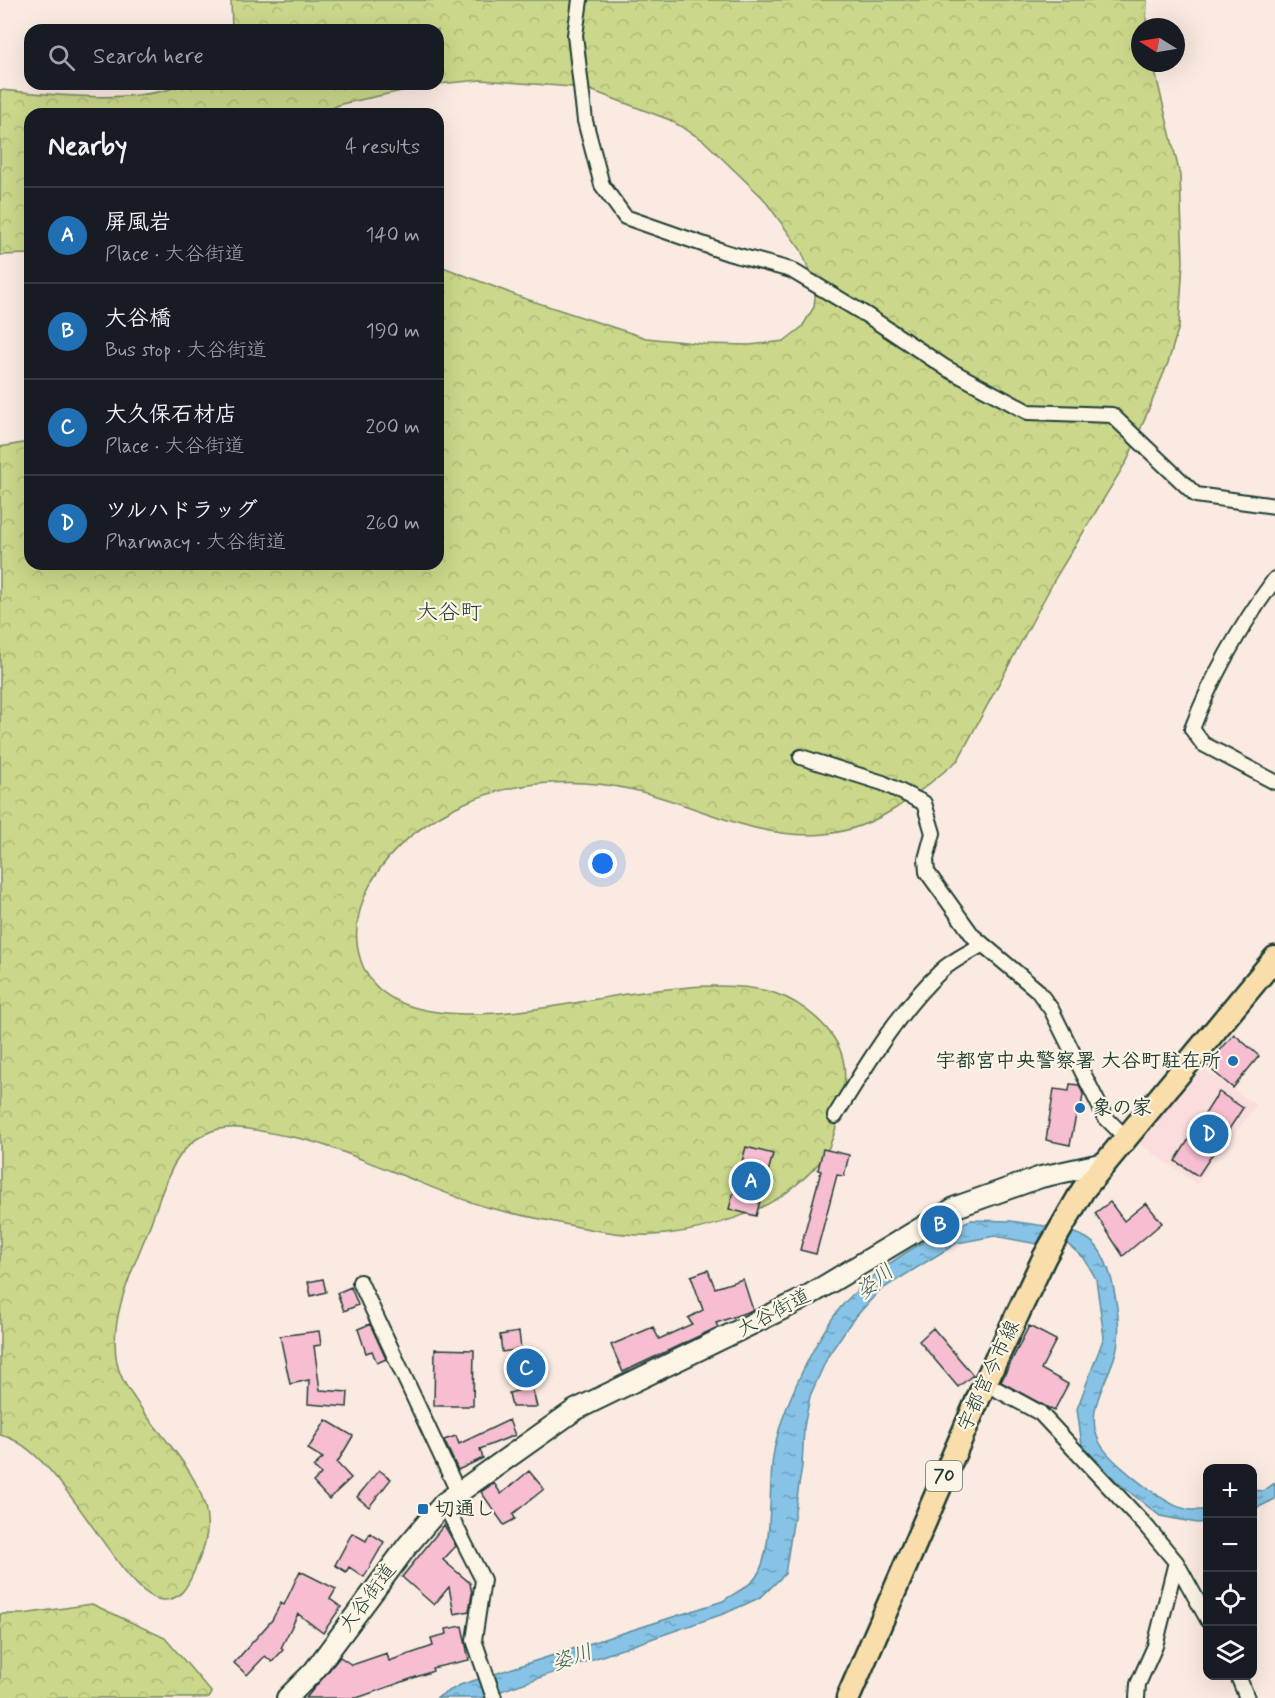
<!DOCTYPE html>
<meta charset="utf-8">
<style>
:root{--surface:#171b24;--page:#20242c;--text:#f1f3f6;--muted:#9ea1a6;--line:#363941;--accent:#1f6fb2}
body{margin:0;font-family:Mynerve,"Klee One",sans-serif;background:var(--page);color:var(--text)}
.controls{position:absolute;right:18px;bottom:18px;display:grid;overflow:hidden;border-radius:12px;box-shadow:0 6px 24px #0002}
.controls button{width:54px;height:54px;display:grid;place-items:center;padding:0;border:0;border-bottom:2px solid var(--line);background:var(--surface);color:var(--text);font:30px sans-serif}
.compass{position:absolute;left:1131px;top:18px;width:54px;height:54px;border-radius:50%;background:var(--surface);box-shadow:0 6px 24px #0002;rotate:281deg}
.you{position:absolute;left:603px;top:864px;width:21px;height:21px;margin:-15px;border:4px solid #fff;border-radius:50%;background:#1a73e8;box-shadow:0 0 0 9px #1a73e833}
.badge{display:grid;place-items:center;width:39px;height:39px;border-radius:50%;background:var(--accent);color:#fff;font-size:20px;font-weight:700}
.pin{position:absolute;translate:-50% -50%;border:3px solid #fff;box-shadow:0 2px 6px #0006}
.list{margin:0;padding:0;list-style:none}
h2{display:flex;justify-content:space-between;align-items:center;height:78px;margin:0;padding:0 24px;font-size:26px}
h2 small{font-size:20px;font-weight:400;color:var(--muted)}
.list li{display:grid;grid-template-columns:39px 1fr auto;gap:18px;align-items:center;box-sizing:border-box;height:96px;padding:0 24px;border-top:2px solid var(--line)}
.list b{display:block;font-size:22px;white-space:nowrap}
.list p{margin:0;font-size:20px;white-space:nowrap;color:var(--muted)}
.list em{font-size:20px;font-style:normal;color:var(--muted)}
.icon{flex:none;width:33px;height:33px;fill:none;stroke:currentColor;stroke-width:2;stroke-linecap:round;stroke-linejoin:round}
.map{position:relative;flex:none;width:1275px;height:1698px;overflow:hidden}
.search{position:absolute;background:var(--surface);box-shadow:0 6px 24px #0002;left:24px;top:24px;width:420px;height:66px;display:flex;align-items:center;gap:15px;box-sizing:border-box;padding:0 21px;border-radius:18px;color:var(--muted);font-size:22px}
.panel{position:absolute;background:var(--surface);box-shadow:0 6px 24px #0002;left:24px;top:108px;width:420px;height:462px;border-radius:18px}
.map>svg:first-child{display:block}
</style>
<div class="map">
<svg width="1275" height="1698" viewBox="0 0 1275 1698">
<defs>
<pattern id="forest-crowns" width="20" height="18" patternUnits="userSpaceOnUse" patternTransform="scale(1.5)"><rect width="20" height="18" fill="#cbd78a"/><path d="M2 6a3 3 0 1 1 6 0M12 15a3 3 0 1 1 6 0" fill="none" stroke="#aeb978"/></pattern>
<pattern id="water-ripples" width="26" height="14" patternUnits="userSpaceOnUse" patternTransform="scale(1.5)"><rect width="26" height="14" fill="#86c3e6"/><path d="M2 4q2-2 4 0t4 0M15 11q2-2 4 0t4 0" fill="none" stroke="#6da0bb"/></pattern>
</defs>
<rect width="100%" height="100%" fill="#fbeae1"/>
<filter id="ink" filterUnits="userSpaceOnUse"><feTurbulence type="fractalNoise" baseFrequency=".0167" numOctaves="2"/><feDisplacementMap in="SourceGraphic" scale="12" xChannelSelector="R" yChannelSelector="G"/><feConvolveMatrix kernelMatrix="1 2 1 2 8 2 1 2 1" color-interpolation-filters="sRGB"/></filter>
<g filter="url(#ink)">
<path fill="#fadddc" d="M1199 1066 1256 1105 1197 1184 1137 1142Z"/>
<path fill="url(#forest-crowns)" stroke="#758a5f" stroke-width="1.5" d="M231 0H1147L1146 27H1140V63H1153L1180 175 1183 261 1179 326 1168 363 1128 459 1056 577 958 760C919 793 878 829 825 834 756 841 699 805 634 790 575 777 510 780 456 807 419 826 383 854 366 893 357 914 353 938 361 961 389 1047 556 1005 620 995 665 989 731 979 774 993 802 1002 836 1029 843 1059 849 1082 837 1134 825 1155 818 1165 806 1177 796 1185 766 1212 706 1230 666 1234 634 1238 600 1231 569 1225 541 1219 513 1214 486 1207 455 1198 424 1184 394 1172 359 1159 324 1142 287 1136 261 1132 230 1121 205 1134 193 1140 182 1151 175 1163 164 1182 157 1207 149 1228 133 1269 108 1318 117 1363 121 1382 133 1396 144 1412 166 1442 205 1480 207 1520 209 1539 200 1557 193 1574 187 1587 180 1600 164 1600 122 1601 62 1447 0 1435V447L30 442V564H438V265L523 298 646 338 704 344 750 345 784 341 802 327 814 307 816 287 801 250 763 198 703 140 670 120 585 88 481 80 438 84V30H232Z
M184 84H434L341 104 320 114H30V254L0 255V90C51 95 137 105 184 84Z
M92 1604 165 1638 212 1693 209 1698H0V1614H23Z"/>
<path fill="url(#water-ripples)" stroke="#5d8d9f" stroke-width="1.5" d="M971 1220 1010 1221 1046 1226 1037 1244 995 1236 957 1243 879 1291 851 1322 828 1356 810 1396 804 1427 802 1466 785 1574 761 1597 726 1613 481 1698H436L460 1685 723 1601C732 1594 750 1587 756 1577 774 1552 768 1489 773 1457 779 1413 820 1325 852 1295 886 1263 927 1236 971 1220Z
M1070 1231C1079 1234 1091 1239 1097 1247 1114 1269 1123 1326 1116 1352 1108 1382 1083 1411 1100 1443 1107 1457 1137 1481 1150 1490 1169 1503 1184 1514 1207 1509V1522L1197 1523 1160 1516 1117 1482 1082 1445 1077 1409 1104 1337 1096 1279 1084 1258 1065 1242Z
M1275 1483V1499L1253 1510V1490L1263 1491Z"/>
<path fill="#f7bed2" stroke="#1f3d34" stroke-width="1.5" d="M1234 1034 1259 1056 1233 1088 1207 1066Z
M1070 1084 1079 1085 1083 1094 1080 1115H1076L1070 1145 1046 1140 1054 1089 1069 1091Z
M1219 1092 1243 1108 1198 1176 1175 1161Z
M746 1147 773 1154 756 1216 729 1209Z
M823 1149 849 1155 844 1176 837 1175 816 1254 800 1250 821 1171 818 1170Z
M1110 1202 1124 1221 1146 1203 1162 1223 1123 1256 1095 1213Z
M708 1270 715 1288 743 1279 753 1310 716 1323 718 1327 623 1372 611 1345 653 1327 659 1339 692 1324 688 1318 703 1310 691 1276Z
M323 1279 326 1292 311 1296 308 1282Z
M351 1287 358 1305 344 1311 337 1293Z
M370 1324 386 1359 377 1363 372 1351 366 1353 358 1329Z
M1029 1326 1056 1340 1041 1369 1068 1384 1054 1411 1001 1382Z
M933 1328 973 1375 958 1387 919 1341Z
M319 1331 321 1345 314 1346 320 1390 348 1392 347 1407 308 1404 309 1380 290 1384 280 1336Z
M519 1332 521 1349 502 1352 500 1335Z
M435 1349 474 1350 473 1406H434Z
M534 1358 537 1374 518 1378 515 1361Z
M532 1387 537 1407H512L509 1393Z
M326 1420 353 1436 337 1463 351 1478 329 1499 313 1482 321 1474 313 1467 323 1458 308 1449Z
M509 1420 515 1435 480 1449 483 1458 458 1470 444 1440 456 1436 459 1444Z
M379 1470 391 1479 369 1507 357 1497Z
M529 1471 544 1489 513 1514 515 1519 504 1525 481 1492 494 1483 501 1494Z
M444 1525 456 1546 443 1560 470 1583 472 1594 469 1611 454 1614 449 1587 434 1605 402 1577Z
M352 1533 366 1541 370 1533 384 1542 364 1577 349 1567 346 1572 335 1565Z
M300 1571 336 1589 330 1599 341 1607 323 1633 298 1614 281 1648 283 1650 272 1662 265 1656 247 1675 234 1663 272 1620 281 1603 284 1605Z
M462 1626 469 1660 432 1668 433 1671 357 1698H306L340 1657 352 1665 387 1653 389 1661 433 1646 431 1638 447 1634 446 1629Z"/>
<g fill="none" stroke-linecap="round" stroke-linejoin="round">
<defs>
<path id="minor" d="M580 0 575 35 585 121 602 185 625 217 728 253 791 270 868 316 946 368 1028 412 1112 415 1196 495 1275 506
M1275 579C1242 624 1212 676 1192 729L1203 744 1275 782
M801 757 883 783 924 803 933 833 926 859 927 872 973 936 1037 990 1051 1009 1105 1117 1126 1138
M835 1116C866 1066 898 1011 942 970 953 960 969 953 981 945
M360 1282 458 1492
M985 1383 1040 1413 1146 1526 1176 1562 1208 1620
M444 1503 483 1580 474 1640 494 1698
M1238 1676 1247 1698
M1137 1698 1138 1684 1155 1646 1176 1562"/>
<path id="secondary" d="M287 1698 314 1671 408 1545 444 1503 575 1410 801 1300 956 1207 1041 1177 1105 1163"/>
<path id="primary" d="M848 1698 985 1383 1045 1256 1083 1190 1275 958"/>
</defs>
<use href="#minor" stroke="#1f3d34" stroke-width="18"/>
<use href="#secondary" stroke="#1f3d34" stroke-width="24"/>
<use href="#primary" stroke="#1f3d34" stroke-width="27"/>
<use href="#minor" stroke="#fcf5e5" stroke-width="14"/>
<use href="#secondary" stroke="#fcf5e5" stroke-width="20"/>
<use href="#primary" stroke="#f9deab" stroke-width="22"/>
</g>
</g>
<g fill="#1f6fb2" stroke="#fcf5e5" stroke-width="2">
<circle cx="1233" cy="1061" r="6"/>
<circle cx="1080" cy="1108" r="6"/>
<rect x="417" y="1503" width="12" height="12" rx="3"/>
</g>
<g text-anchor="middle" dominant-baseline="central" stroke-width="4.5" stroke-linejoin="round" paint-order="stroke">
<rect fill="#fcf5e5" stroke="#617469" stroke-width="1.5" x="926" y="1461" width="36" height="30" rx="4.5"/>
<g font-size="18" font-weight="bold" fill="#1f3d34">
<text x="944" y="1476">70</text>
</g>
<g font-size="20" font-weight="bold" fill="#1f3d34" stroke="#fcf5e5" text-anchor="start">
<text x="1221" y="1061" text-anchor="end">宇都宮中央警察署 大谷町駐在所</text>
<text x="1092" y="1108">象の家</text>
<text x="435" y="1509">切通し</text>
</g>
<g font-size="20" fill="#1f3d34" stroke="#fcf5e5">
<text transform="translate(774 1313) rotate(-28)">大谷街道</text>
<text transform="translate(989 1376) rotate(-65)">宇都宮今市線</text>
<text transform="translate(368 1598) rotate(-53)">大谷街道</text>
</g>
<g font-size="21" font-style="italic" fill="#395e60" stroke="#fcf5e5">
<text transform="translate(875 1282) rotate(-39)">姿川</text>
<text transform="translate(572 1658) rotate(-19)">姿川</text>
</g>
<g font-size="22" fill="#1f3d34" stroke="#fcf5e5">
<text x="449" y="613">大谷町</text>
</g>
</g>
</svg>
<div class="controls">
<button>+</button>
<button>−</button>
<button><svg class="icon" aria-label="locate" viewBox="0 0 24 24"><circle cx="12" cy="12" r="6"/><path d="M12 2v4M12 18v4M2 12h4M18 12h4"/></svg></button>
<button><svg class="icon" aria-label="layers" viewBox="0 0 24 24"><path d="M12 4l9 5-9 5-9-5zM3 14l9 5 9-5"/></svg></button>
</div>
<svg class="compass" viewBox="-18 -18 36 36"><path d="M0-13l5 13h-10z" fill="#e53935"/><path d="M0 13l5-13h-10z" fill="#9ea1a6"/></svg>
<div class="you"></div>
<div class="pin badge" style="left:751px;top:1181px">A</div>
<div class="pin badge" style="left:940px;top:1225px">B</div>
<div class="pin badge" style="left:526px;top:1368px">C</div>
<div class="pin badge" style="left:1209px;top:1134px">D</div>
<div class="search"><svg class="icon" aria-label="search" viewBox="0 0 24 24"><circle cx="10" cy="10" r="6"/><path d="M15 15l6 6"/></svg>Search here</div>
<section class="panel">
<h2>Nearby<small>4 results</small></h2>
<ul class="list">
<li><span class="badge">A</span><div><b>屏風岩</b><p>Place · 大谷街道</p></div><em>140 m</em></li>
<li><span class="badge">B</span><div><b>大谷橋</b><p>Bus stop · 大谷街道</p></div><em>190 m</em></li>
<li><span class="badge">C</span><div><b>大久保石材店</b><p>Place · 大谷街道</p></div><em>200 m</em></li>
<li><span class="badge">D</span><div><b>ツルハドラッグ</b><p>Pharmacy · 大谷街道</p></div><em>260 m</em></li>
</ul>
</section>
</div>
